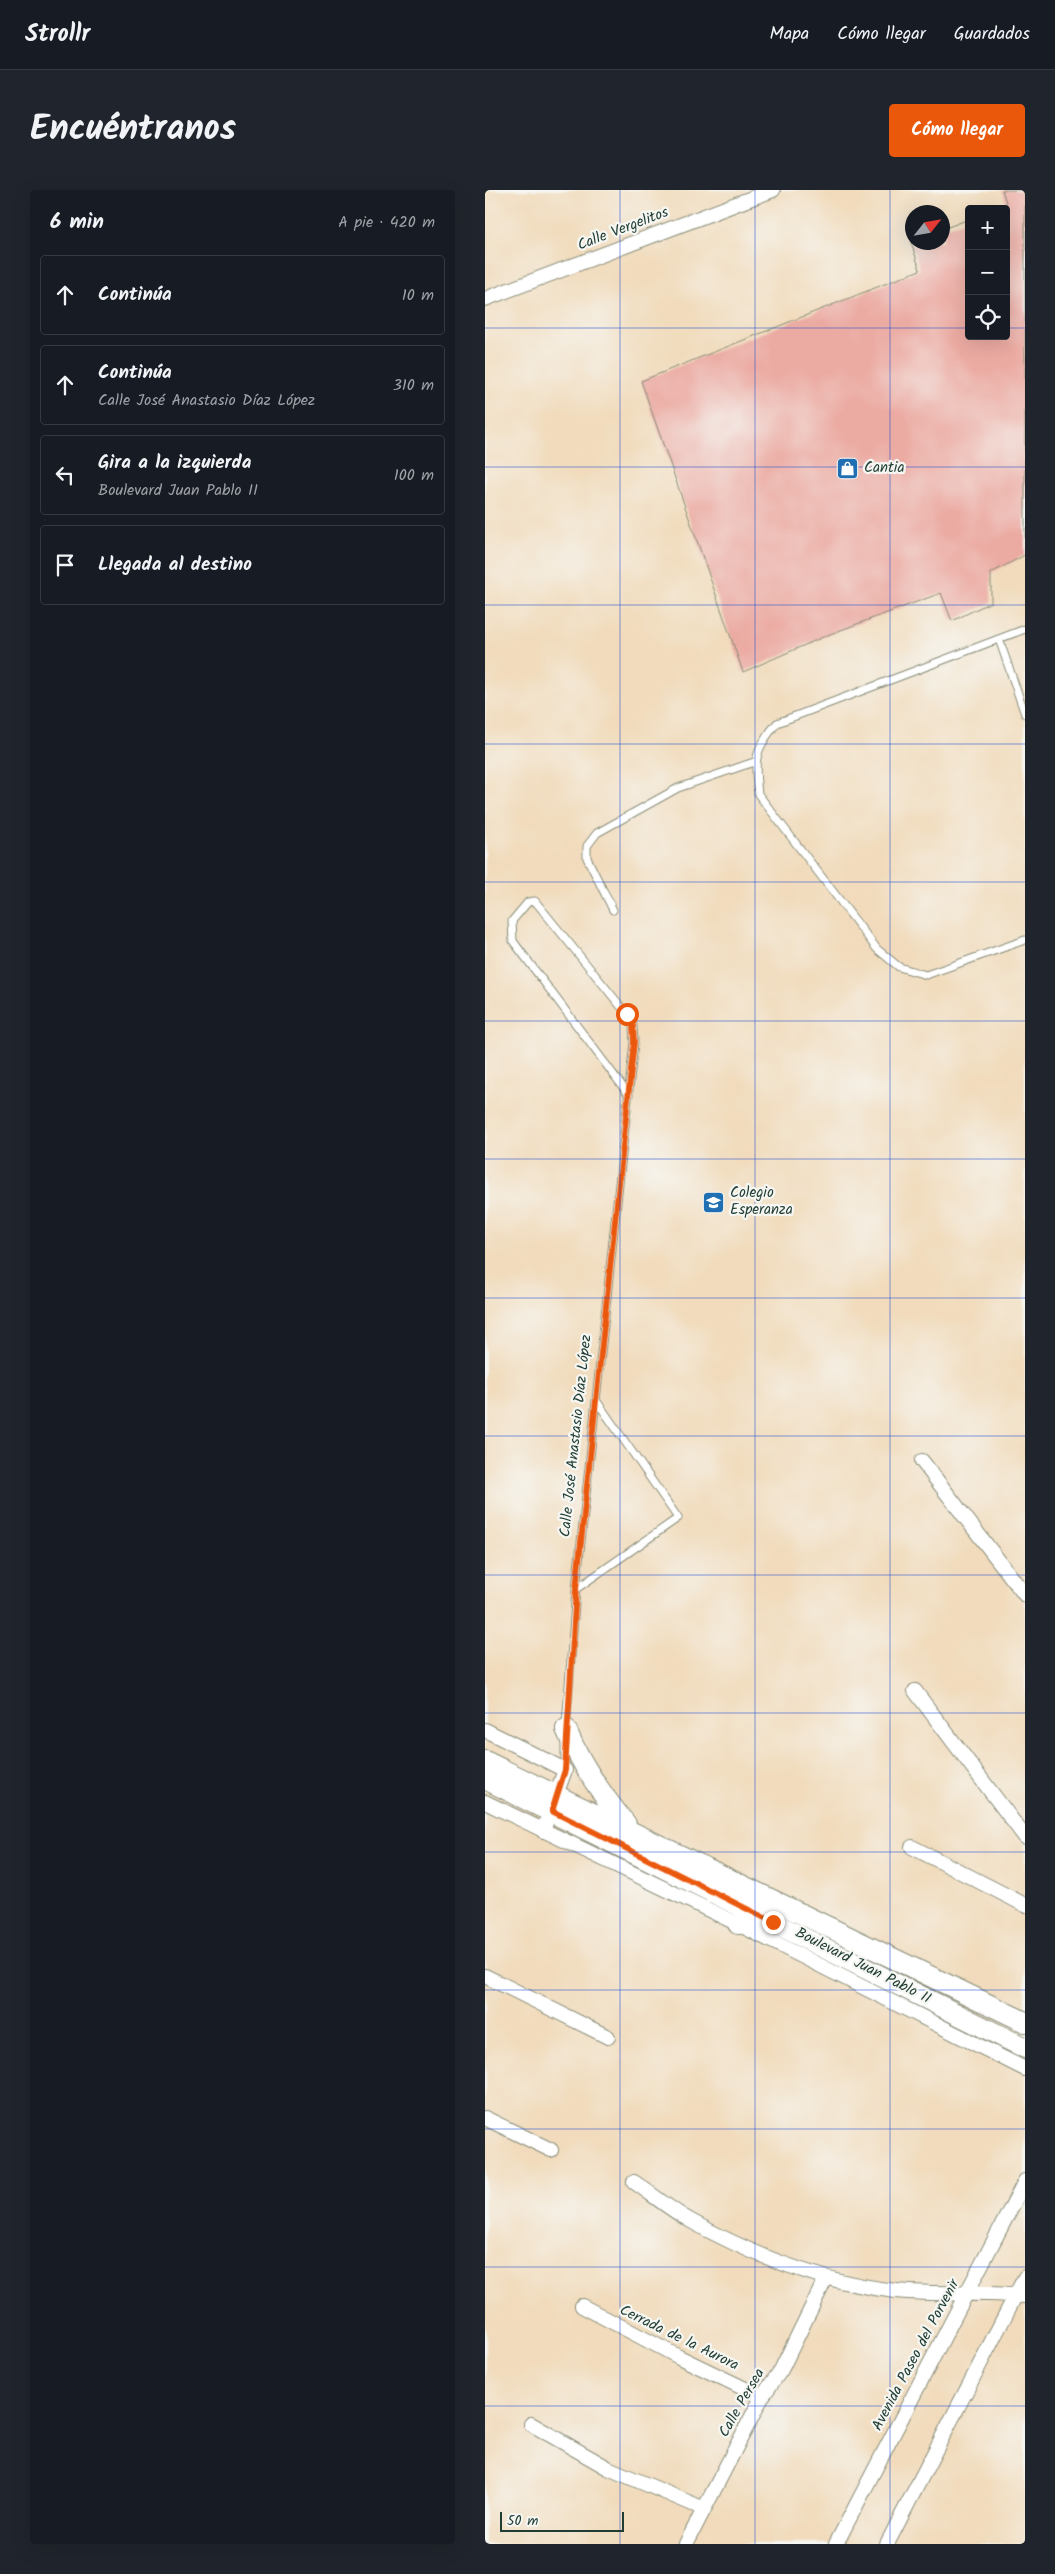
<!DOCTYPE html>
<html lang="es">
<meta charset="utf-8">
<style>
:root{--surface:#171b24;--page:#20242c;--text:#f1f3f6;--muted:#9ea1a6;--line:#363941;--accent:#ea580c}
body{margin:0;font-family:Kalam,sans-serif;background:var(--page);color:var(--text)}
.controls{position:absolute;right:15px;top:15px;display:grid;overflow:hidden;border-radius:5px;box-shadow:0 5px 20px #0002}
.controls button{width:45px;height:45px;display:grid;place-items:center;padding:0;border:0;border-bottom:1px solid var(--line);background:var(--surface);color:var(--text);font:25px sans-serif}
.compass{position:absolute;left:420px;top:15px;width:45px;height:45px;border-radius:50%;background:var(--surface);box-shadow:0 5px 20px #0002;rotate:59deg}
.scale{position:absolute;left:15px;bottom:12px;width:124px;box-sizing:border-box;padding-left:5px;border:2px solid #1f3d34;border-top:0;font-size:14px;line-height:18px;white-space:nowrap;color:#1f3d34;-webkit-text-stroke:4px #f6f6f2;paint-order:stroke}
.stop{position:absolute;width:15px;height:15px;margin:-11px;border:4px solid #ea580c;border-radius:50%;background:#fff}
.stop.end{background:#ea580c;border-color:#fff;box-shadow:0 1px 5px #0008}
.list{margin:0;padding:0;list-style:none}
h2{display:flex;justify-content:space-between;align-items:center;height:65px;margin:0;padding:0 20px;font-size:21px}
h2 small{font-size:16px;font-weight:400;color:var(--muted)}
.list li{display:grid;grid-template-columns:32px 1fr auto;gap:15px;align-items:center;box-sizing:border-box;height:80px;margin:0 10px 10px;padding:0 10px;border:1px solid var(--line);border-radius:5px}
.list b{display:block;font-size:19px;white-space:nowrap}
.list p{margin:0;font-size:16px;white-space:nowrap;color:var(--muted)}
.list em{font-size:16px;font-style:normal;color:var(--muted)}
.icon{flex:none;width:28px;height:28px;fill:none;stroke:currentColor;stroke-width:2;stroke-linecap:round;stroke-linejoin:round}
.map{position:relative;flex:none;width:540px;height:2354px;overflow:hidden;border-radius:5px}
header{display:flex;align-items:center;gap:30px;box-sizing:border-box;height:70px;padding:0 25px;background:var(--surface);border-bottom:1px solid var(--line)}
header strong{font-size:24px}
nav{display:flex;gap:28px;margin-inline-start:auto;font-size:18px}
.intro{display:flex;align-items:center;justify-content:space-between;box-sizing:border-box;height:120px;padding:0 30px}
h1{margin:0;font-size:35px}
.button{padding:12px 22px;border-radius:5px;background:var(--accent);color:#fff;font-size:18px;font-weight:700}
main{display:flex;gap:30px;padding:0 30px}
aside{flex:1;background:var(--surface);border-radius:5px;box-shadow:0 5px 20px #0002}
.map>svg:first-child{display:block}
</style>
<header>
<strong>Strollr</strong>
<nav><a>Mapa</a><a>Cómo llegar</a><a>Guardados</a></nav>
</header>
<div class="intro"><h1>Encuéntranos</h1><a class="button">Cómo llegar</a></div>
<main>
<aside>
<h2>6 min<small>A pie · 420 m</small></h2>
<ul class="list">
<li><svg class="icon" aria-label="ahead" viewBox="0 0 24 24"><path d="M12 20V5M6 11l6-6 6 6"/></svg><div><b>Continúa</b></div><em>10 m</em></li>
<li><svg class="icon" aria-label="ahead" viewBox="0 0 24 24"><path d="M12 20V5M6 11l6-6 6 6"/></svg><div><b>Continúa</b><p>Calle José Anastasio Díaz López</p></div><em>310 m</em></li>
<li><svg class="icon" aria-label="left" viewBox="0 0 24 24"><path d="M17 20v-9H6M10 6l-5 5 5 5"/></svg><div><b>Gira a la izquierda</b><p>Boulevard Juan Pablo II</p></div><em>100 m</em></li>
<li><svg class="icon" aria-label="arrive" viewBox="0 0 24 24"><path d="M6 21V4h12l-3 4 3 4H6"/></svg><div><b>Llegada al destino</b></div></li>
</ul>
</aside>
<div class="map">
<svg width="540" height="2354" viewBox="0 0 540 2354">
<rect width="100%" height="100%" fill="#f6f6f2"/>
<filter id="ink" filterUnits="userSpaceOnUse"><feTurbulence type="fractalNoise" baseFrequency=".02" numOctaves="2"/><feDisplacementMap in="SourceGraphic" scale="10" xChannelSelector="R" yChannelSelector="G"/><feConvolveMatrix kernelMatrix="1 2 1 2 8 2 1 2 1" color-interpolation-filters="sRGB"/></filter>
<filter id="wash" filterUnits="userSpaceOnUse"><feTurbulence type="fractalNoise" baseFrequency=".0096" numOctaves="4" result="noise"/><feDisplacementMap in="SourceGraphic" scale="20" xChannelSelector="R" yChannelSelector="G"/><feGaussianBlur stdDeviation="1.12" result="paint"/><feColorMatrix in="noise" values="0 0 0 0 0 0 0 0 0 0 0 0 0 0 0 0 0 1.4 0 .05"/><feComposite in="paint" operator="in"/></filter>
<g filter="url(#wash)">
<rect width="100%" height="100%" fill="#f1dbbc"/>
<g id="blocks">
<path fill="#ebaaa2" d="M517 0H540V365L506 383V412L467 431 456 403 345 444 258 482 156 191 435 80 426 52H458V39L484 29V146H521L522 15Z"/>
</g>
</g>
<g filter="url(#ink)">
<use href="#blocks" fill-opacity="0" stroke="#888c78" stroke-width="1"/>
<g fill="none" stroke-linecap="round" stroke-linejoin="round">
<defs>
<path id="lane" d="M540 439 292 533C269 560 269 570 273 604L392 759 414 777 441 785 540 750
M514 449 540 524
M128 720 102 668V656L112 643 193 598 269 572
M91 1399 193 1328 111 1210
M81 1536 91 1399 149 852 148 836 142 824 50 711 43 712 27 731 28 751 144 905
M80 1580V1552"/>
<path id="street" d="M0 109 288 0
M437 1271 540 1405
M430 1501 540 1647
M0 1540 80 1580 58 1641
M0 1612 253 1734 540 1879
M427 1657 540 1715
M0 1786 123 1847
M0 1928 66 1960
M149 1992C168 2005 186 2020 206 2031 269 2066 339 2093 411 2101 454 2105 497 2102 540 2106
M97 2116 194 2167 277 2207
M46 2234 123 2278 217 2318
M201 2354 277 2207 296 2180 341 2088
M351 2354 540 1991
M402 2354 540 2087"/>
<path id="secondary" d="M81 1539C96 1575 116 1604 141 1634
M0 1571 540 1832
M0 1589 540 1858
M253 1734 288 1732"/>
</defs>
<use href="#lane" stroke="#888c78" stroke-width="9"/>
<use href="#street" stroke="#888c78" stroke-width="16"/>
<use href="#secondary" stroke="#888c78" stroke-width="22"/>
<use href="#lane" stroke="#fff" stroke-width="7"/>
<use href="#street" stroke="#fff" stroke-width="14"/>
<use href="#secondary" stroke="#fff" stroke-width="20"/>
</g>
</g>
<g fill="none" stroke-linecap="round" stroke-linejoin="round" filter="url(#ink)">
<path stroke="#ea580c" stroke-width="6" d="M142 824 148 836 149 852 91 1399 80 1580 67 1621 288 1732"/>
</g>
<path fill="none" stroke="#1d4ed8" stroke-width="1" stroke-opacity="0.55" d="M135 0V2354M270 0V2354M405 0V2354M0 138H484M521 138H540M0 277H540M0 415H540M0 554H540M0 692H540M0 831H540M0 969H540M0 1108H540M0 1246H540M0 1385H540M0 1523H540M0 1662H540M0 1800H540M0 1939H540M0 2077H540M0 2216H540"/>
<defs>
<symbol id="shop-square" viewBox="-11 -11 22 22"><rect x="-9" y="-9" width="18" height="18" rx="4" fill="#1f6fb2" stroke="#f6f6f2"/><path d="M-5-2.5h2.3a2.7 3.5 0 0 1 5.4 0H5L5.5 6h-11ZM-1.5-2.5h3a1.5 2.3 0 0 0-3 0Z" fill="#fff"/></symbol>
<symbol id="university-square" viewBox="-11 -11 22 22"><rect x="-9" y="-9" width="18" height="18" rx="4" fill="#1f6fb2" stroke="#f6f6f2"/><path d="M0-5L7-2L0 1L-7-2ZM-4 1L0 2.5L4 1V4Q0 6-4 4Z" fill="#fff"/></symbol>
</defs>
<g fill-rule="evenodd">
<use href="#shop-square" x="350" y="266" width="25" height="25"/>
<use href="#university-square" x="216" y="1000" width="25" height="25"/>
</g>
<g text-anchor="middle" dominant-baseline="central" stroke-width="4.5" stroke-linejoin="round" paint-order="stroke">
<g font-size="15" fill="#1f3d34" stroke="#f6f6f2">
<text transform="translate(138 39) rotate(-21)">Calle Vergelitos</text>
<text transform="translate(91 1246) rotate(-84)">Calle José Anastasio Díaz López</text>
<text transform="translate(378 1776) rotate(27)">Boulevard Juan Pablo II</text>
<text transform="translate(194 2148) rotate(26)">Cerrada de la Aurora</text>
<text transform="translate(431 2165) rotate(-62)">Avenida Paseo del Porvenir</text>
<text transform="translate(257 2213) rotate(-60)">Calle Persea</text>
</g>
<g font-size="15" fill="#1f3d34" stroke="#f6f6f2" text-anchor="start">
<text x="379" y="278">Cantia</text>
<text x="245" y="1003">Colegio<tspan x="245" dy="17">Esperanza</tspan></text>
</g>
</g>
</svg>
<div class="controls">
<button>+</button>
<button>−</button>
<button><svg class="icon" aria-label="locate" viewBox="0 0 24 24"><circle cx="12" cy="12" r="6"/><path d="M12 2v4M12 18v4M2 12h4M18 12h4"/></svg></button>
</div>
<svg class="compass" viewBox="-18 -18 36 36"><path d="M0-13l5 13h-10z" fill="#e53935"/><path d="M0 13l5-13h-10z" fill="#9ea1a6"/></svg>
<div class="scale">50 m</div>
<div class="stop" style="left:142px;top:824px"></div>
<div class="stop end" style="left:288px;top:1732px"></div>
</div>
</main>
